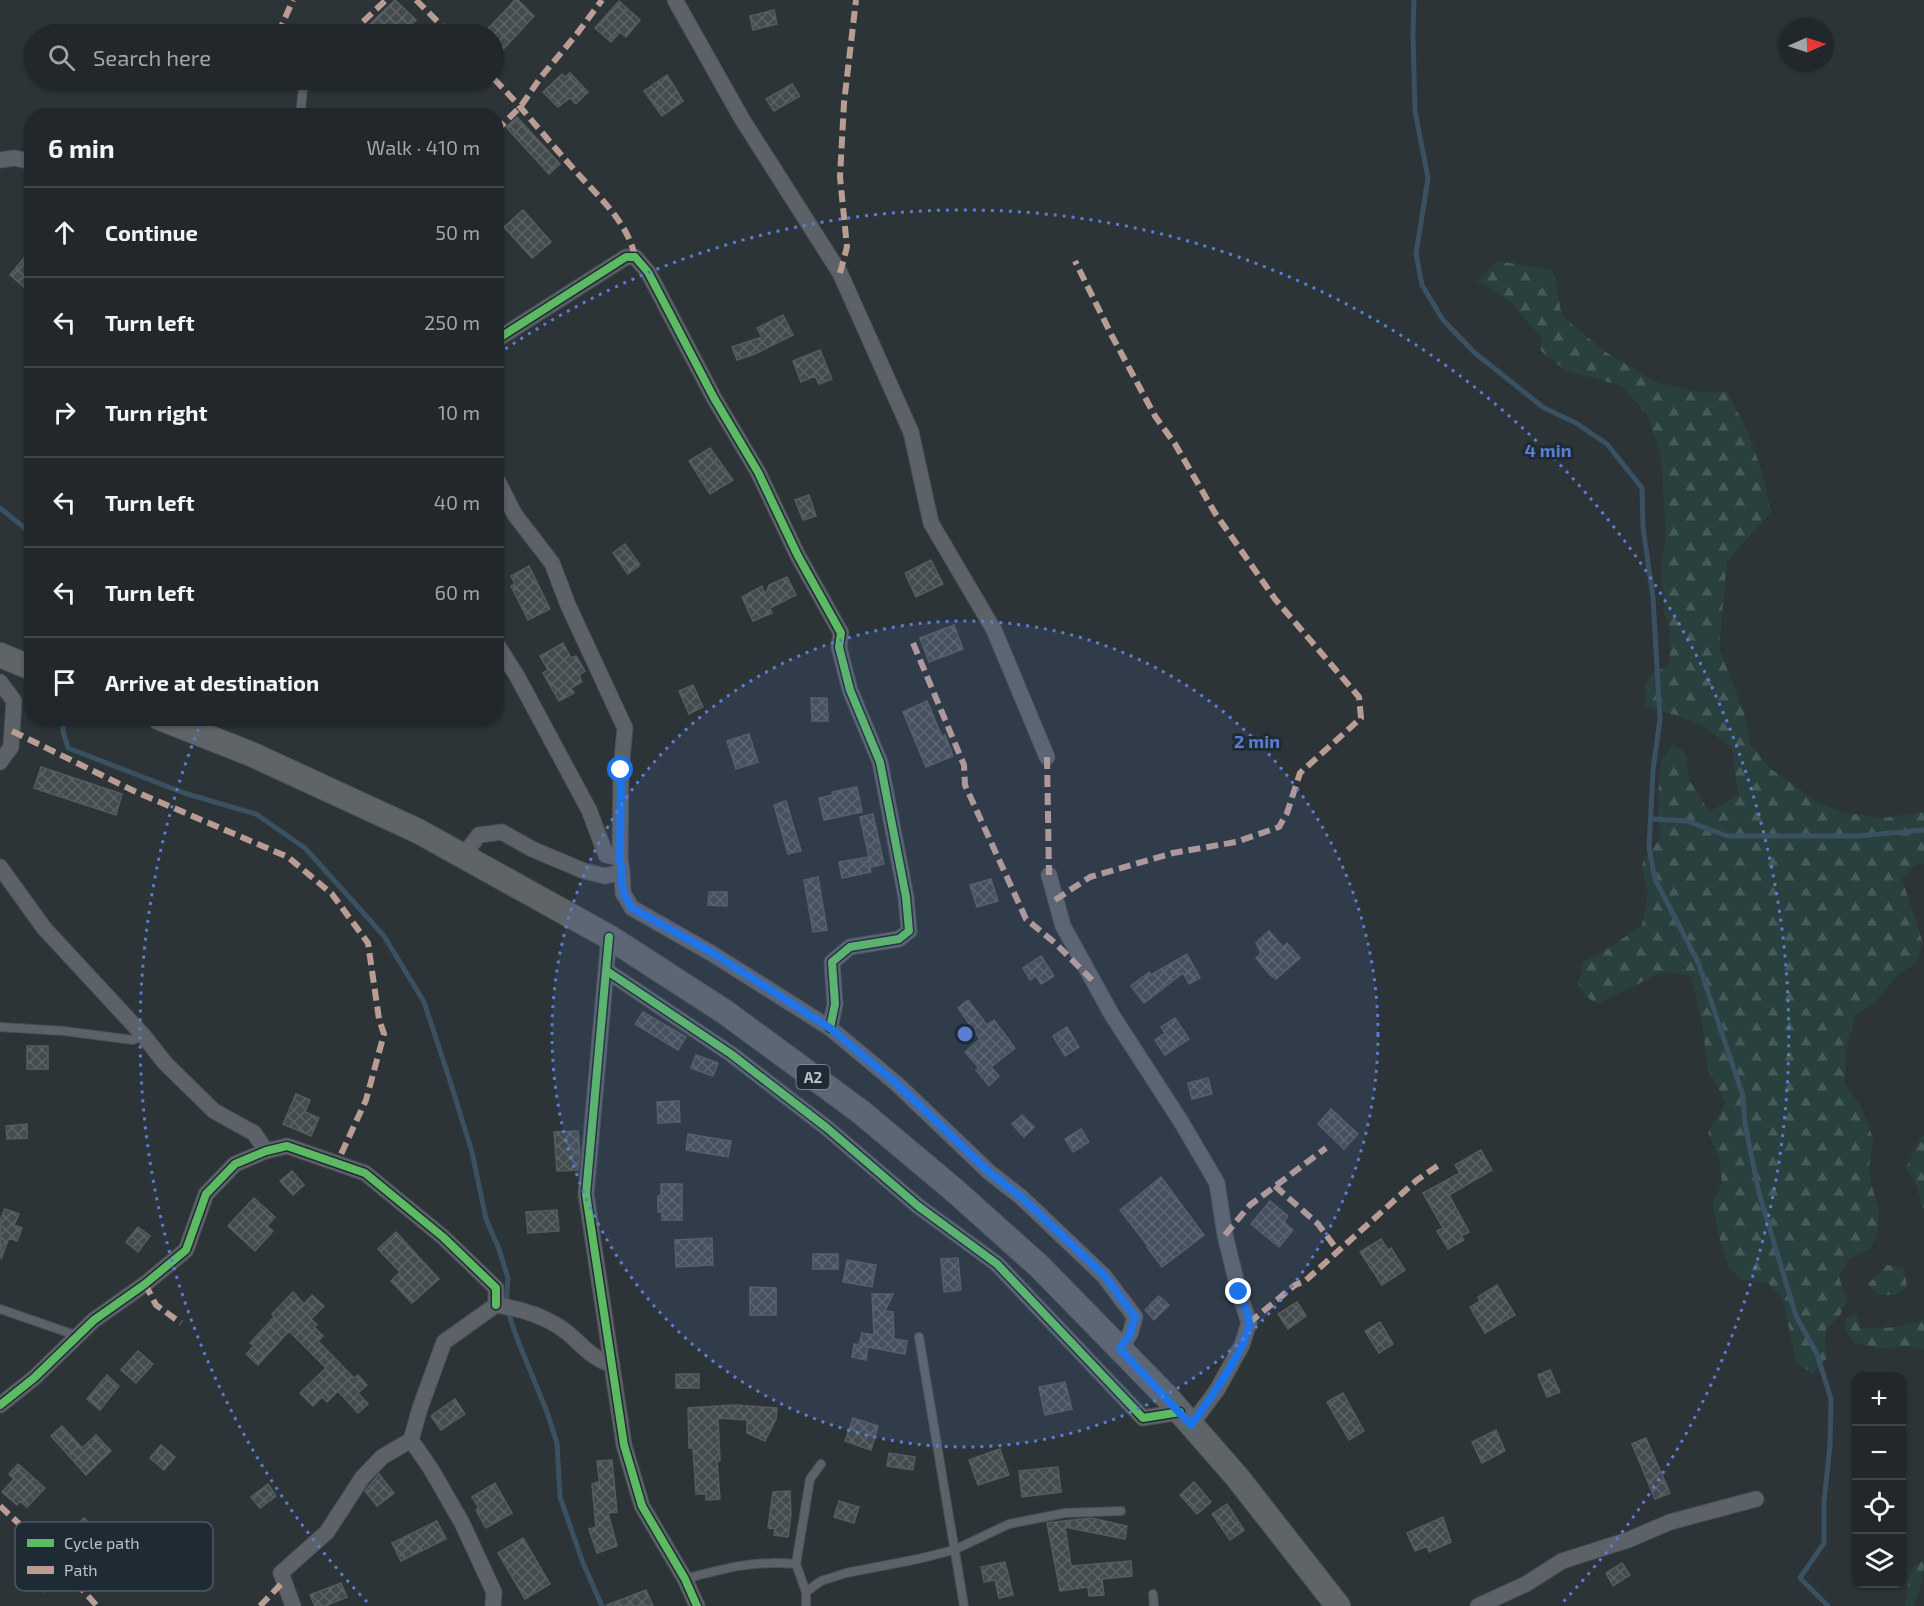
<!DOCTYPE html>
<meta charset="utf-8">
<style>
:root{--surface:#21272a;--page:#292f32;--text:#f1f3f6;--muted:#a2a5a8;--line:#3e4447}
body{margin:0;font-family:"Exo 2",sans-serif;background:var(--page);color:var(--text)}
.controls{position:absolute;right:18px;bottom:18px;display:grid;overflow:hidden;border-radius:12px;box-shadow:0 2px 4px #0004}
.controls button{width:54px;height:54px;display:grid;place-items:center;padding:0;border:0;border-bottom:2px solid var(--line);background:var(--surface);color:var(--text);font:30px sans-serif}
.compass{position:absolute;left:1780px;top:18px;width:54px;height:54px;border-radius:50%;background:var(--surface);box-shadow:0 2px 4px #0004;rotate:87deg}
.stop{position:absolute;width:18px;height:18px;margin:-14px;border:4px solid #1a73e8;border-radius:50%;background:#fff}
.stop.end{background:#1a73e8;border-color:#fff;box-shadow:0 2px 6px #0008}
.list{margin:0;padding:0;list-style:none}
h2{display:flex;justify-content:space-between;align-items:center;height:78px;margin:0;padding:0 24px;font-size:26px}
h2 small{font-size:20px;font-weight:400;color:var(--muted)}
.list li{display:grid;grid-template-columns:39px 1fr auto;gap:18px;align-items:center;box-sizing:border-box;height:90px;padding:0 24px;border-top:2px solid var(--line)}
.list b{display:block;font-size:22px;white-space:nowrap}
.list em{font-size:20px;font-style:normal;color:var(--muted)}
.icon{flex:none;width:33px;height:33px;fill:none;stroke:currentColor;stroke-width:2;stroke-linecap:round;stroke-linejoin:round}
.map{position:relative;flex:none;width:1924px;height:1606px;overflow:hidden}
.search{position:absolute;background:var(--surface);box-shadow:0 2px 4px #0004;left:24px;top:24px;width:480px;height:66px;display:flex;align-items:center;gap:15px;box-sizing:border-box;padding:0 21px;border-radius:33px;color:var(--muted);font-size:22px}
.panel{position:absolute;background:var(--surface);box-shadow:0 2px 4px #0004;left:24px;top:108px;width:480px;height:618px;border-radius:24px}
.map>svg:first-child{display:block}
</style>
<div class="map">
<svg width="1924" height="1606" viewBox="0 0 1924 1606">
<defs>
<pattern id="forest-firs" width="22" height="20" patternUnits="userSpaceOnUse" patternTransform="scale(1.5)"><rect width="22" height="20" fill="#29403e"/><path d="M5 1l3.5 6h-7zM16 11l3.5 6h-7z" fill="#465a59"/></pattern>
<pattern id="building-cross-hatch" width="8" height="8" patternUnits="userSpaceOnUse" patternTransform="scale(1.5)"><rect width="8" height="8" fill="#444b4f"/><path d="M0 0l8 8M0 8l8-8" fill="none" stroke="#5d6367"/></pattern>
</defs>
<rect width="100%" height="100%" fill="#2c3438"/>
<path fill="url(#forest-firs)" d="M1498 261 1553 270 1562 316 1604 351 1655 382 1697 392H1727L1748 432 1762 472 1771 512 1727 562 1719 648 1744 712 1751 745 1771 769 1816 801 1841 812 1883 818 1924 812V863L1913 866 1902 879 1923 943 1916 964 1898 974 1876 1001 1855 1016 1846 1051 1845 1084 1862 1109 1873 1138 1869 1169 1872 1187 1879 1209 1878 1229 1871 1248 1848 1260 1839 1277 1847 1301 1839 1317 1826 1329 1825 1344 1827 1358 1813 1374 1796 1362 1783 1299 1768 1283 1743 1280 1729 1268 1717 1230 1713 1203 1722 1183 1719 1158 1708 1132 1726 1103 1708 1069 1702 1023 1691 976 1662 972 1598 1004 1585 996 1578 984 1583 962 1609 948 1642 925 1648 894 1642 865 1645 858 1660 839 1658 796 1661 761 1672 745 1685 752 1690 781 1709 812 1738 795 1732 747C1716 736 1700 723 1682 717 1670 713 1658 711 1645 706 1644 676 1646 678 1670 663V628L1664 613 1661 563 1666 538 1661 454 1647 415 1622 386 1565 370 1541 351V337L1510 301 1477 281Z
M1924 1135V1209L1916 1185 1906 1168 1921 1137Z
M1887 1265 1904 1268 1907 1287 1895 1295H1879L1868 1284Z
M1857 1314 1860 1328C1878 1329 1909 1328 1924 1319V1350L1908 1346 1882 1348 1855 1344 1844 1327 1846 1318Z
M1924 1560C1924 1577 1920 1590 1913 1606H1905L1909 1578 1915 1565Z"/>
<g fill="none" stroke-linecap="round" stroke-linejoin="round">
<path stroke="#395161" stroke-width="5" d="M1414 0 1413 34 1415 111 1428 178 1416 254 1422 285 1443 320 1475 353 1544 408 1576 423 1607 444 1642 488 1643 527 1653 598 1660 719 1653 770 1649 848 1655 879 1698 962 1743 1096 1745 1124 1759 1193 1796 1316 1817 1354 1831 1399 1830 1445 1824 1502V1543L1800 1578 1828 1606
M0 508 32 534
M64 718 63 731 68 748 184 793 256 814 305 848 384 936 424 1002 450 1081 472 1152 486 1219 499 1249 508 1278 506 1306 518 1341 547 1412 557 1443 560 1497 583 1563 602 1606
M1651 819 1687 821 1727 836H1859L1924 830"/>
</g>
<path fill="url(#building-cross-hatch)" stroke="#545c60" stroke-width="1.5" d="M395 0 416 20 401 34H375L368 26Z
M515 0H518L534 16 494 59V34H483Z
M619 1 640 20 626 37 620 32 611 42 595 28Z
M774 10 777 24 753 30 750 16Z
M570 73 588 92 576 104 570 98 558 107 543 92 562 74 565 77Z
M667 75 683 101 662 116 644 91Z
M792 84 800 96 774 111 766 99Z
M517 117 560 164 549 174 506 127Z
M523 210 551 242 532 258 504 227Z
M24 258 32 265V294L10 275Z
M783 315 793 335 755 354 737 360 732 347 762 337 757 328Z
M820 350 832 379 819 384 815 376 801 382 793 361Z
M710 448 733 480 710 494 689 461Z
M809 495 816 516 803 520 795 500Z
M625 544 640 565 628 574 613 553Z
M931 560 943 584 916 597 905 573Z
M529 566 550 609 528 620 511 586 515 584 511 576Z
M787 577 796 595 770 608 772 613 753 621 742 597 762 586 765 595 769 585Z
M954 625 963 649 929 662 920 638Z
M563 643 571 658 576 656 585 671 579 675 582 682 571 688 574 693 559 701 543 673 548 670 540 656Z
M693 685 703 707 689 714 679 691Z
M811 698H827L828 721H812Z
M927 701 942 737 945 735 953 756 926 767 903 712Z
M749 734 758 762 736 769 727 741Z
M41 767 122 794 116 815 34 788Z
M857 787 862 812 824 820 819 798 833 795 832 792Z
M786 801 801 851 788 854 774 805Z
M873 814 884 864 871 867 860 817Z
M868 857 871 872 842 878 839 862Z
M818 877 827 930 813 932 804 880Z
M991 879 998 901 977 907 970 885Z
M709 892H727V906L708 905Z
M1269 931 1283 947 1287 943 1300 958 1276 979 1270 975 1256 958 1261 953 1256 943Z
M1187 954 1200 978 1189 984 1183 973 1144 1003 1131 986 1149 972 1151 975Z
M1041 956 1054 976 1041 984 1036 976 1030 980 1023 968Z
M968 1000 987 1025 994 1020 1015 1048 991 1067 999 1076 989 1086 976 1070 979 1068 965 1052 980 1039 958 1008Z
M643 1012 686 1037 678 1050 635 1024Z
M1175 1018 1189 1039 1165 1055 1155 1040 1165 1033 1161 1027Z
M1067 1027 1079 1047 1065 1056 1053 1036Z
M27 1046H48V1069H27Z
M696 1055 718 1063 713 1076 691 1068Z
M1208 1078 1212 1094 1192 1099 1188 1083Z
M296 1094 310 1100 305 1112 319 1118 311 1136 283 1124Z
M679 1101 680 1122 658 1123 657 1102Z
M1331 1109 1358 1134 1344 1149 1318 1124Z
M1022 1115 1034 1127 1024 1137 1012 1124Z
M27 1124V1138L7 1139 6 1126Z
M1081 1129 1089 1142 1073 1152 1065 1139Z
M578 1131 580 1153 578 1170 557 1171 554 1132Z
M688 1134 731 1141 728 1157 686 1150Z
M1481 1150 1492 1170 1449 1195 1469 1232 1461 1236 1464 1240 1448 1249 1437 1231 1443 1228 1423 1193 1460 1173 1455 1165Z
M292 1171 304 1185 293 1195 280 1181Z
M1161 1177 1204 1235 1162 1267 1147 1247 1148 1246 1120 1210Z
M661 1184H682V1220H662V1212H658V1196L661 1195Z
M254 1198 275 1217 267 1226 273 1231 255 1251 228 1226Z
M1270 1201 1288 1216 1284 1222 1293 1230 1279 1247 1251 1224Z
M5 1209 19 1214 14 1225 22 1228 17 1241 9 1238 1 1259 0 1220Z
M557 1210 559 1231 528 1233 526 1212Z
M138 1227 150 1236 138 1252 126 1242Z
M396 1232 439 1279 412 1303 391 1281 400 1272 378 1249Z
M712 1238 713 1265 676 1267 675 1240Z
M1381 1239 1388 1250 1391 1248 1405 1270 1382 1285 1360 1252Z
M813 1254H838V1269H813Z
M958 1258 961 1290 944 1292 941 1259Z
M847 1260 876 1265 872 1287 843 1282Z
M1497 1285 1515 1315 1485 1333 1470 1307 1480 1301 1478 1297Z
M750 1287 776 1288V1315H750Z
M293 1292 304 1304 312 1295 324 1306 311 1319 317 1325 314 1327 323 1336 318 1341 354 1378 358 1375 367 1385 358 1393 368 1404 358 1413 338 1391 327 1402 322 1397 313 1406 300 1393 326 1368 289 1331 258 1365 246 1354 254 1346 250 1343 274 1317 272 1314Z
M872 1294H893L885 1311 893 1312 894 1339 907 1341 905 1354 868 1347 866 1360 852 1357 854 1344 859 1345 862 1333 874 1335Z
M1159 1296 1169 1305 1154 1320 1145 1310Z
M1297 1302 1306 1316 1288 1329 1278 1314Z
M1380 1322 1393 1344 1379 1353 1365 1331Z
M138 1351 153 1364 136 1383 121 1370Z
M1550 1370 1560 1392 1547 1397 1538 1375Z
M676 1374H699V1388H676Z
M107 1375 119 1386 100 1410 87 1399Z
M1065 1382 1072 1409 1045 1415 1039 1387Z
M1343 1393 1364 1431 1349 1440 1327 1402Z
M455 1399 465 1414 441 1430 431 1416Z
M734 1405 777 1408 776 1419 765 1441 747 1433V1420L718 1418 720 1461H717L720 1499 706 1500V1494H696L693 1448H689L688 1408Z
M853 1418 878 1426 871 1450 845 1441Z
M62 1426 82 1448 96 1435 111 1451 86 1475 51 1436Z
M1496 1430 1505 1451 1482 1463 1472 1442Z
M1646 1438 1670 1493 1655 1499 1632 1444Z
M161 1445 175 1457 164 1470 150 1458Z
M1000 1449 1009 1475 978 1485 969 1460Z
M889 1453 915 1457 913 1470 887 1466Z
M612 1460 617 1512 608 1513 617 1546 597 1553 589 1529 596 1527 592 1484 598 1482 600 1487 597 1461Z
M18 1464 45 1488 27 1507 20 1501 17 1505 2 1492 14 1479 9 1474Z
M1058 1467 1061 1492 1022 1497 1019 1471Z
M379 1474 394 1493 377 1506 365 1491Z
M1194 1482 1211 1502 1197 1514 1180 1495Z
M495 1483 512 1513 486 1528 476 1510 479 1508 472 1497Z
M268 1484 276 1496 260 1508 251 1497Z
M790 1491 791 1514 788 1537 774 1535 775 1529 768 1528 773 1492Z
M839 1501 859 1507 854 1523 834 1517Z
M1227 1504 1244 1530 1230 1540 1212 1514Z
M1443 1517 1451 1542 1429 1552 1427 1546 1415 1551 1407 1533Z
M84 1518 99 1534 84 1550 68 1533Z
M1091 1518 1127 1526 1125 1539 1065 1527 1071 1566 1131 1561 1132 1576 1102 1579 1104 1595 1089 1596 1088 1587 1060 1591 1047 1523Z
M437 1521 446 1539 401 1561 392 1543Z
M523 1538 550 1584 525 1599 498 1553Z
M1005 1562 1013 1595 999 1598 995 1580 984 1582 981 1567Z
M1622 1563 1630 1575 1613 1586 1606 1573Z
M39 1566 54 1583 44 1592 29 1575Z
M341 1583 347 1597 325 1606H315L310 1595Z
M646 1590 653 1606H608L607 1605Z"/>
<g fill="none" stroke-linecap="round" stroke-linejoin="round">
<defs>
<path id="service" d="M300 116 303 88
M0 1027 64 1031 133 1040 143 1035
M0 1309 78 1336
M919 1337 964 1606
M685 1579C725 1568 754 1560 796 1564
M806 1592 796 1564 810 1479 821 1464
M1153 1594 1154 1606
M806 1606V1592L821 1581 846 1573 918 1559 954 1550 1009 1524 1065 1513 1121 1511"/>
<path id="minor" d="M675 0 742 119 840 273 911 432 931 523 994 630 1047 757
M0 160 15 158 32 162
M496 340 626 257H635L648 272 714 398 758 472 798 556 841 633 839 647 850 690 880 762 906 897 909 931 899 939 850 947 832 962 835 1004 830 1028
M496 643 517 676 589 810 606 855 620 858
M0 682 14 701 11 747 0 762
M463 856 479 835 502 832 532 849 584 871 605 876 622 872 620 858 621 770 625 728 568 605 552 563 515 515 496 478
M0 867 44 928 143 1035 165 1063 214 1111 254 1133 266 1151
M622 872 623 893 632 908 711 953 830 1028 897 1084 989 1172 1021 1197 1104 1276 1135 1317 1130 1334 1120 1349
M1049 875 1063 926 1112 1015 1180 1120 1217 1183 1225 1235 1239 1292 1249 1323 1242 1345 1217 1390 1191 1425
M609 937 586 1194 624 1445 642 1506 685 1579 697 1606
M607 971 731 1054 827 1128 918 1206 997 1264 1143 1418 1180 1412
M0 1405 34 1378 94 1320 145 1284 186 1250 206 1194 235 1164 266 1151 287 1146 365 1173 443 1237 496 1288V1305
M411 1440 431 1469 462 1523 494 1592 493 1606
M293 1606 281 1573 327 1532 362 1478 382 1457 411 1440 420 1408 444 1342 496 1305C517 1308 539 1314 558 1326 579 1339 586 1356 612 1365
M1478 1606 1526 1584 1562 1561 1628 1540 1670 1522 1756 1499"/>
<path id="primary" d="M0 655 32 668
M160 718 251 754 418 831 609 937 725 1012 861 1112 954 1190 1039 1266 1168 1398 1237 1477 1338 1606"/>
</defs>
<use href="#service" stroke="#4a5053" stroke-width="10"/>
<use href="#minor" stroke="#4a5053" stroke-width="17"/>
<use href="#primary" stroke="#4a5155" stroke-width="26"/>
<use href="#service" stroke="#5c6267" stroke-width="8"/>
<use href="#minor" stroke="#5c6267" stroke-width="15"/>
<use href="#primary" stroke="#5e6468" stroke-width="24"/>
<path stroke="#b99d93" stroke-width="6" stroke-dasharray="12 6" stroke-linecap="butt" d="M416 0 450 34
M278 34 293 0
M350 34 386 0
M494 79C521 106 545 137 571 166 595 194 627 219 635 257
M294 80 303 88 308 80
M496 131 521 106 541 77 576 35 602 0
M840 273 847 247 840 177 844 103 856 0
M913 643 964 765 965 785 1026 919 1055 943 1092 980
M12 731 134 791 288 857 332 894 368 943 379 1019 384 1034 366 1100 337 1163
M1047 757 1049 875
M1055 900 1090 877 1173 853 1236 842 1279 827 1287 813 1300 773 1361 718 1359 697 1275 599 1215 513 1175 444 1155 416 1112 336 1075 261
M1275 1186 1318 1224 1338 1251
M1225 1235 1250 1205 1326 1148
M145 1284 156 1305 181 1323
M1249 1323 1295 1285 1305 1281 1417 1180 1442 1163
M0 1506 46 1549 97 1606
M260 1606 284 1581"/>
<defs>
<path id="cycleway" d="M496 340 626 257H635L648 272 714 398 758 472 798 556 841 633 839 647 850 690 880 762 906 897 909 931 899 939 850 947 832 962 835 1004 830 1028
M609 937 586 1194 624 1445 642 1506 685 1579 697 1606
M607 971 731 1054 827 1128 918 1206 997 1264 1143 1418 1180 1412
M0 1405 34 1378 94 1320 145 1284 186 1250 206 1194 235 1164 266 1151 287 1146 365 1173 443 1237 496 1288V1305"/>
</defs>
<use href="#cycleway" stroke="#1f2b34" stroke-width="11"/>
<use href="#cycleway" stroke="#5cba63" stroke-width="8"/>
</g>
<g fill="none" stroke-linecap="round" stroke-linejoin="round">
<path stroke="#1a73e8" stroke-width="8" d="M621 770 620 858 623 893 632 908 711 952 830 1028 897 1084 989 1172 1021 1197 1104 1275 1135 1317 1130 1334 1120 1349 1191 1425C1205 1406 1249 1345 1249 1323 1249 1314 1242 1301 1239 1292"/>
</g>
<circle cx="965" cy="1034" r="413" fill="#5a7cd2" fill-opacity=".12"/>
<g fill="none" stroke="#5a7cd2" stroke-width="3" stroke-dasharray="3 6">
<circle cx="965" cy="1034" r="413"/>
<path d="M367 1602A825 825 0 0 1 200 725M498 354A825 825 0 0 1 1563 1602"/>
</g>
<g text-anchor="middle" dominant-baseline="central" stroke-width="6" stroke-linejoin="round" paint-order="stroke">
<rect fill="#1f2b34" stroke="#89949c" stroke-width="1.5" x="796.5" y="1065" width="33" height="24" rx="4.5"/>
<g font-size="15" font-weight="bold" fill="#b6c1c9">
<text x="813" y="1077">A2</text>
</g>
</g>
<rect x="15" y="1522" width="198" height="69" rx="9" fill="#1f2b34" stroke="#4c5861" stroke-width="1.5"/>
<rect x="27" y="1539" width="27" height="8" fill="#5cba63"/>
<rect x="27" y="1566" width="27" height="8" fill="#b99d93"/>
<g font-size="16" fill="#b6c1c9">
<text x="64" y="1549">Cycle path</text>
<text x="64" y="1576">Path</text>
</g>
<circle cx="965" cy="1034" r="9" fill="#5a7cd2" stroke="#1f2b34" stroke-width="3"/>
<g font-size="18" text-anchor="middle" font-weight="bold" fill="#5a7cd2" stroke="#1f2b34" stroke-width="6" stroke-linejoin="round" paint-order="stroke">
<text x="1548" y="457">4 min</text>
<text x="1257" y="748">2 min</text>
</g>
</svg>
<div class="controls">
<button>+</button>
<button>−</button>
<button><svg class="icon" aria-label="locate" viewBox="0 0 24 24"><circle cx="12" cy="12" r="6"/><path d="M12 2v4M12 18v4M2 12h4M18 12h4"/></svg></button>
<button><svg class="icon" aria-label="layers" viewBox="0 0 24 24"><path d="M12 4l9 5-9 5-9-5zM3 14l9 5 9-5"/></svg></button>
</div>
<svg class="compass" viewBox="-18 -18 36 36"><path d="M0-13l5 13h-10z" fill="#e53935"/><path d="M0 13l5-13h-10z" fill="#a2a5a8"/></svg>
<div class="stop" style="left:621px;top:770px"></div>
<div class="stop end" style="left:1239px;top:1292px"></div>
<div class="search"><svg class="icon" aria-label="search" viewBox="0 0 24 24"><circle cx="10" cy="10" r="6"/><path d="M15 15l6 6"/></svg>Search here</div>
<section class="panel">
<h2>6 min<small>Walk · 410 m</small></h2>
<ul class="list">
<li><svg class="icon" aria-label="ahead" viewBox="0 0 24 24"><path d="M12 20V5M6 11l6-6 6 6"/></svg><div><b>Continue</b></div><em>50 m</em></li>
<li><svg class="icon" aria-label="left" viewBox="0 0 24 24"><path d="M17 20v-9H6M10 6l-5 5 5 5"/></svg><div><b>Turn left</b></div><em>250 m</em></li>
<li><svg class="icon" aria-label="right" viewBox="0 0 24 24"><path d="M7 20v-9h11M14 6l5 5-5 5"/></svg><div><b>Turn right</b></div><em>10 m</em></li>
<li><svg class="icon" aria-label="left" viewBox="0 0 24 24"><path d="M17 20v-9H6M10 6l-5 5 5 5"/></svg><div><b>Turn left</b></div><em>40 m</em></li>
<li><svg class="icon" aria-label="left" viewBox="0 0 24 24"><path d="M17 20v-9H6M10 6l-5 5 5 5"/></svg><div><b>Turn left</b></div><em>60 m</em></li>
<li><svg class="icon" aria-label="arrive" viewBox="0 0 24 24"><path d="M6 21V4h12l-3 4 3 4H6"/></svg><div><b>Arrive at destination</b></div></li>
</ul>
</section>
</div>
